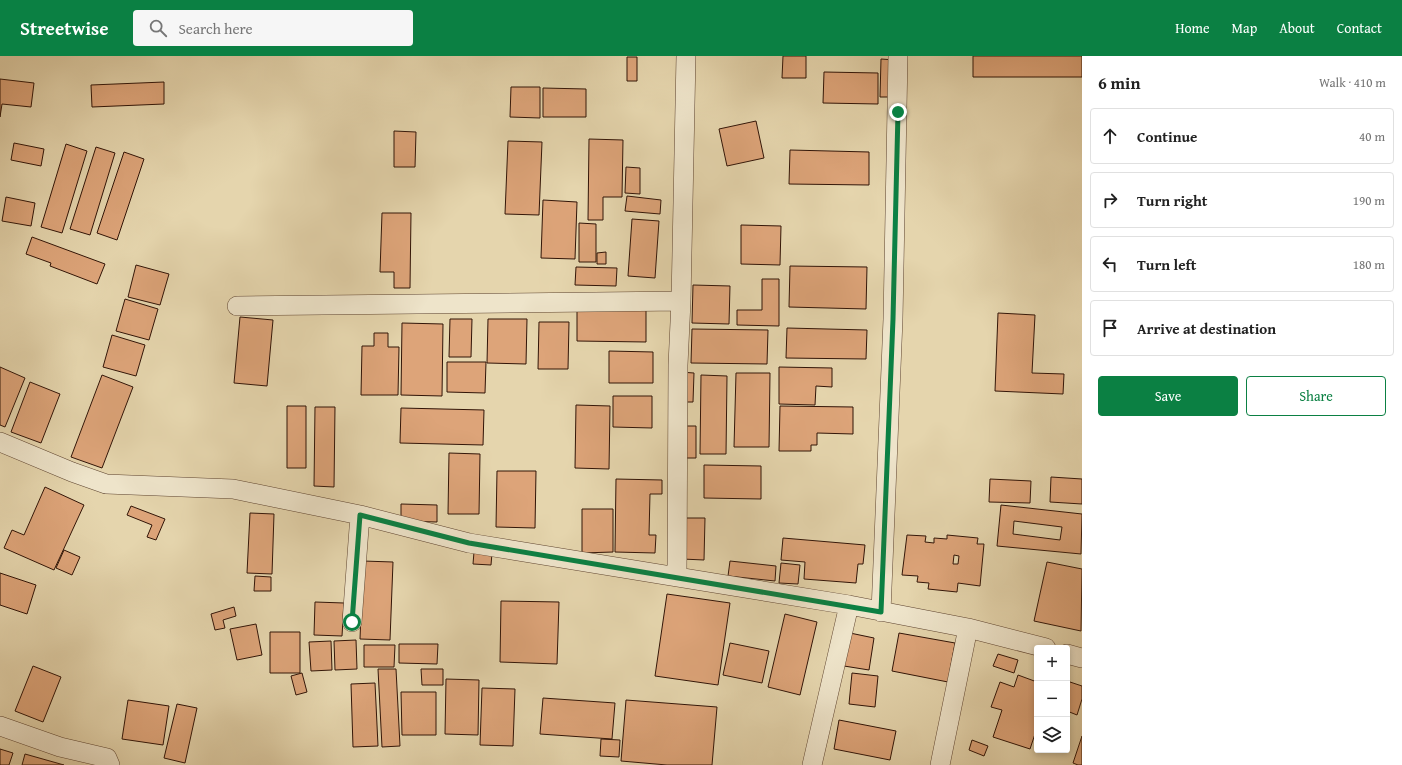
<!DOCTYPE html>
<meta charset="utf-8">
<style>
:root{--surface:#fff;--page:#f6f6f6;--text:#222;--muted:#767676;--line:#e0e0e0;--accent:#0b8043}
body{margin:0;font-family:"Gentium Book Plus",serif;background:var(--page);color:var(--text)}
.controls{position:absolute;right:12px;bottom:12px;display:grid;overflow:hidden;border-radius:4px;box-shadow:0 2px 6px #0003}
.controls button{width:36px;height:36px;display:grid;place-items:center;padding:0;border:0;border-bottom:1px solid var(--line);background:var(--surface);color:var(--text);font:20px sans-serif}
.stop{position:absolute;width:12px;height:12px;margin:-9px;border:3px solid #0b8043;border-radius:50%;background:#fff}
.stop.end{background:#0b8043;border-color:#fff;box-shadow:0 1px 4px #0008}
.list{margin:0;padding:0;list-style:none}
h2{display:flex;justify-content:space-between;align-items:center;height:52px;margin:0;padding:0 16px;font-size:17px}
h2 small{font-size:13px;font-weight:400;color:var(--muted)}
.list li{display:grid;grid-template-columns:26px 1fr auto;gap:12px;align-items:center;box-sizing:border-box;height:56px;margin:0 8px 8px;padding:0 8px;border:1px solid var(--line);border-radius:4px}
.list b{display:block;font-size:15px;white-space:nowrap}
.list em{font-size:13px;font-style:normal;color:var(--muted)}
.actions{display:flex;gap:8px;padding:12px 16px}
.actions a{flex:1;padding:9px 0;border:1px solid var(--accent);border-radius:4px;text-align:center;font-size:14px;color:var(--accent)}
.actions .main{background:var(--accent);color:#fff}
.icon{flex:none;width:22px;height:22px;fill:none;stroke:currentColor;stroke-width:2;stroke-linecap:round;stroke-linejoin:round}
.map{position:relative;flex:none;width:1082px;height:709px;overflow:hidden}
header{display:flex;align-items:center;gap:24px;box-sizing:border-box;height:56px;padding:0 20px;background:var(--accent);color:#fff}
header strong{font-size:19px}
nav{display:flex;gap:22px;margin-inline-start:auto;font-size:14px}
.search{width:280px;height:36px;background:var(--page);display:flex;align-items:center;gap:10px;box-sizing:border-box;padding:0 14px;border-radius:4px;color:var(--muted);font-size:15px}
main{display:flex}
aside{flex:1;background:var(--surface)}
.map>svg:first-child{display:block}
</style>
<header>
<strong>Streetwise</strong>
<div class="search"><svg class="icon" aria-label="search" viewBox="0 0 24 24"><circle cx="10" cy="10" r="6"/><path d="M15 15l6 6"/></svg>Search here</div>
<nav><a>Home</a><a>Map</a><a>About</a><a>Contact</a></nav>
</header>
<main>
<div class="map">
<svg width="1082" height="709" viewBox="0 0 1082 709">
<rect width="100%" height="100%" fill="#e5d5ad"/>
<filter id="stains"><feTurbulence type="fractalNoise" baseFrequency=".005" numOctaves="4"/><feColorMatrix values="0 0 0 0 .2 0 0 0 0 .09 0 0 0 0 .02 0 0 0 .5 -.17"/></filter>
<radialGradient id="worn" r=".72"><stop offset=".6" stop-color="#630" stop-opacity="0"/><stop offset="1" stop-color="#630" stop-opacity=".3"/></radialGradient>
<path fill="#dda479" stroke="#311407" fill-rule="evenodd" d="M783 0H806V22H782Z
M973 0H1082V21H973Z
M627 1H637V25H627Z
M881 3 895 4 894 41H880Z
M824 16 878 17V48L823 47Z
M0 23 34 27 31 51 2 48 0 61Z
M164 26V48L92 51 91 29Z
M511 31H540V62L510 61Z
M543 32 586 33V61H543Z
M756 65 764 102 727 110 719 73Z
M394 75 416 76 415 111H394Z
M589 83 623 84 622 141H603V164H588Z
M508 85 542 86 539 159 505 158Z
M14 87 44 93 41 110 11 104Z
M66 88 87 95 62 177 41 171Z
M96 91 115 97 90 179 70 173Z
M790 94 869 96V129L789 128Z
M124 96 144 103 117 184 97 177Z
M626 111 640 112V138L625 137Z
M627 140 661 144 660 158 625 155Z
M6 141 35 147 31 170 2 165Z
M543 144 577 146 575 203 541 202Z
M382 157H411L410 232H394V216H380Z
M632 163 659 165 655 222 628 220Z
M579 167 596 168V206H579Z
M741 169 781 170 780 209 741 208Z
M32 181 105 208 97 228 50 210 51 207 26 198Z
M606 196V208H597V197Z
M136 209 169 218 160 249 128 241Z
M790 210 867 211 866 253 789 251Z
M576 211 617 212 616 230 575 229Z
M762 223H779V270L737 269V254H762Z
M693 229 730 230 729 268 692 267Z
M125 243 158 253 149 284 116 275Z
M577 251 646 252V286L577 285Z
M998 257 1035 259 1032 317 1064 318 1063 338 995 335Z
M240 261 273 264 267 330 234 327Z
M450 263H472L471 301H449Z
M488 263H527L526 308 487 307Z
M539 266H569L568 313H538Z
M402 267 443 268 442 340 401 339Z
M787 272 867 274 866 303 786 302Z
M692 273 768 274 767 308 691 307Z
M374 277H388V291H399L398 339H361L362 290H374Z
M112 279 145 289 136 320 103 311Z
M609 295 653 296V327H609Z
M447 306H486L485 337 447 336Z
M0 311 25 322 5 371 0 369Z
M779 311 832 312V331L816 330 815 349 779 348Z
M680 316 694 317 693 346H679Z
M736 317H770L769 391H734Z
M102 319 133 331 102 412 71 401Z
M701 319 727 320 726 398H700Z
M30 326 60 338 41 387 11 376Z
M613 340H652V372L613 371Z
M576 349 610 350 609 413 575 412Z
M287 350H306V412H287Z
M780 350 853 351V378L817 377V389H811V395H779Z
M315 351H335L334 431 314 430Z
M401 352 484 354 483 389 400 387Z
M684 370H696V402H684Z
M449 397 480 398 479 458H448Z
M704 409 761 410V443L704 442Z
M497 415H536L535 472 496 471Z
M1051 421 1082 423V448L1050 446Z
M616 423 662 424V438H650L649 479H656L655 497 615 496Z
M990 423 1031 425 1030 447 989 446Z
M45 431 84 449 54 514 4 492 12 474 24 479Z
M401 448 437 449V466L401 465Z
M1001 449 1082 458 1081 498 997 490ZM1014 465 1062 471 1060 484 1013 478Z
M131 450 165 463 156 484 147 481 152 469 127 459Z
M582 453H613V496L582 497Z
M250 457 274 458 272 518 247 517Z
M682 462H705L704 504 682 503Z
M907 479 926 480 925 486 934 487V482L947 483V479L978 482 977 488H984L980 530 958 527 957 536 928 533 929 527 917 526 918 520 902 519ZM954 499 959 500 958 508H953Z
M783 482 865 489 863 508H858L856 527 804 523 805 506 781 504Z
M64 494 80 501 72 519 56 512Z
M474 496 492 497 491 509 473 508Z
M363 505 393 506 390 584 360 583Z
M730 505 776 510 775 525 728 520Z
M1047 506 1082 513 1081 575 1034 565Z
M781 507 800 509 798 528 779 527Z
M0 517 36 529 27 558 0 549Z
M255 520 271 521V535H254Z
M667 538 730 547 718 629 655 620Z
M501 545 559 546 557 608 500 606Z
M315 546 344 547 342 580 314 579Z
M234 551 236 560 223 564 225 572 215 574 211 558Z
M785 558 817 566 800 639 768 631Z
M256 568 262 599 237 604 230 573Z
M270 576H300V617H270Z
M850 577 874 582 869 614 844 610Z
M899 577 955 587 948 626 892 615Z
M356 584 357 613 335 614 334 585Z
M331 585 332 614 311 615 309 586Z
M730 587 769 595 762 627 723 619Z
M399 588H438L437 608 399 607Z
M364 589H395L394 611H364Z
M998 598 1018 604 1014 617 993 610Z
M33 610 61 621 43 666 15 655Z
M378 613H396L400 690 382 691Z
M421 613H443V629H422Z
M302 617 307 636 296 639 291 620Z
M852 617 878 620 875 651 849 648Z
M1018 619 1037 626V672L1030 693 993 681 1002 654 991 651 1000 626 1014 631Z
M446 623 479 624 478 679 445 678Z
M1067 625 1082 630V643L1077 659 1067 655Z
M375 627 378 690 353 691 351 628Z
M482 632 515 633 513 690 480 689Z
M401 636H436V679H402Z
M543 642 615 647 612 683 540 678Z
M128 644 169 650 163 689 122 683Z
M626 644 717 651 712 709H667L621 705Z
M177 648 197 652 185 707 164 702Z
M839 664 896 675 890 704 834 693Z
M1082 680V709H1078L1073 707Z
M601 683 620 684 619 701 600 700Z
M972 684 988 690 984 700 969 694Z
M0 693 13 697 9 709H0Z
M25 698 64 709H22Z"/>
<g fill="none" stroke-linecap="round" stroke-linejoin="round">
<defs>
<path id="minor" d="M237 250 681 245
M0 386 72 416 106 428 233 433 360 459 469 487 849 549 968 572 1046 592
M677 521 678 309 681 245 686 0
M881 556 893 263 898 0
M352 566 360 459
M1067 598 1082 602
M0 670 60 691 107 702 110 709
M812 709 849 549
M940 709 968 572"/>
</defs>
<use href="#minor" stroke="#5e4430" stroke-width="20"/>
<use href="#minor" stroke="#eee4ca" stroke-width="19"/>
</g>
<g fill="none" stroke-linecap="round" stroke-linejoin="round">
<path stroke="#0b8043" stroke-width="5" d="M352 566 360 459 469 487 881 556 893 263 898 56"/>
</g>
<rect width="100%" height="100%" filter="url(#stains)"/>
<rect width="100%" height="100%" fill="url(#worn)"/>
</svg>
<div class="controls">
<button>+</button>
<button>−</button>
<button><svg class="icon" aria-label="layers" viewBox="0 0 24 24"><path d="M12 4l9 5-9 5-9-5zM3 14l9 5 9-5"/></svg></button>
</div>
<div class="stop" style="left:352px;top:566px"></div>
<div class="stop end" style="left:898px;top:56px"></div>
</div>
<aside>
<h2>6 min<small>Walk · 410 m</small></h2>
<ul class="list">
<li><svg class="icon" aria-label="ahead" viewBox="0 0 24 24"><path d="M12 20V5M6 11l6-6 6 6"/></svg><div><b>Continue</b></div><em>40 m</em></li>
<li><svg class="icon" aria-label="right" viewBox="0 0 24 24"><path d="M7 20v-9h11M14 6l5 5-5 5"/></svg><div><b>Turn right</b></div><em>190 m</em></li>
<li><svg class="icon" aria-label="left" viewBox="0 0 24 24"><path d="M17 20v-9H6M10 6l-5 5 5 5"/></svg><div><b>Turn left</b></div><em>180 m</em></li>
<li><svg class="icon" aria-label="arrive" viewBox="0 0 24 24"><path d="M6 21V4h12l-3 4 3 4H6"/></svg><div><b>Arrive at destination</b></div></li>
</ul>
<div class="actions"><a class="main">Save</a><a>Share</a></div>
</aside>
</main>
